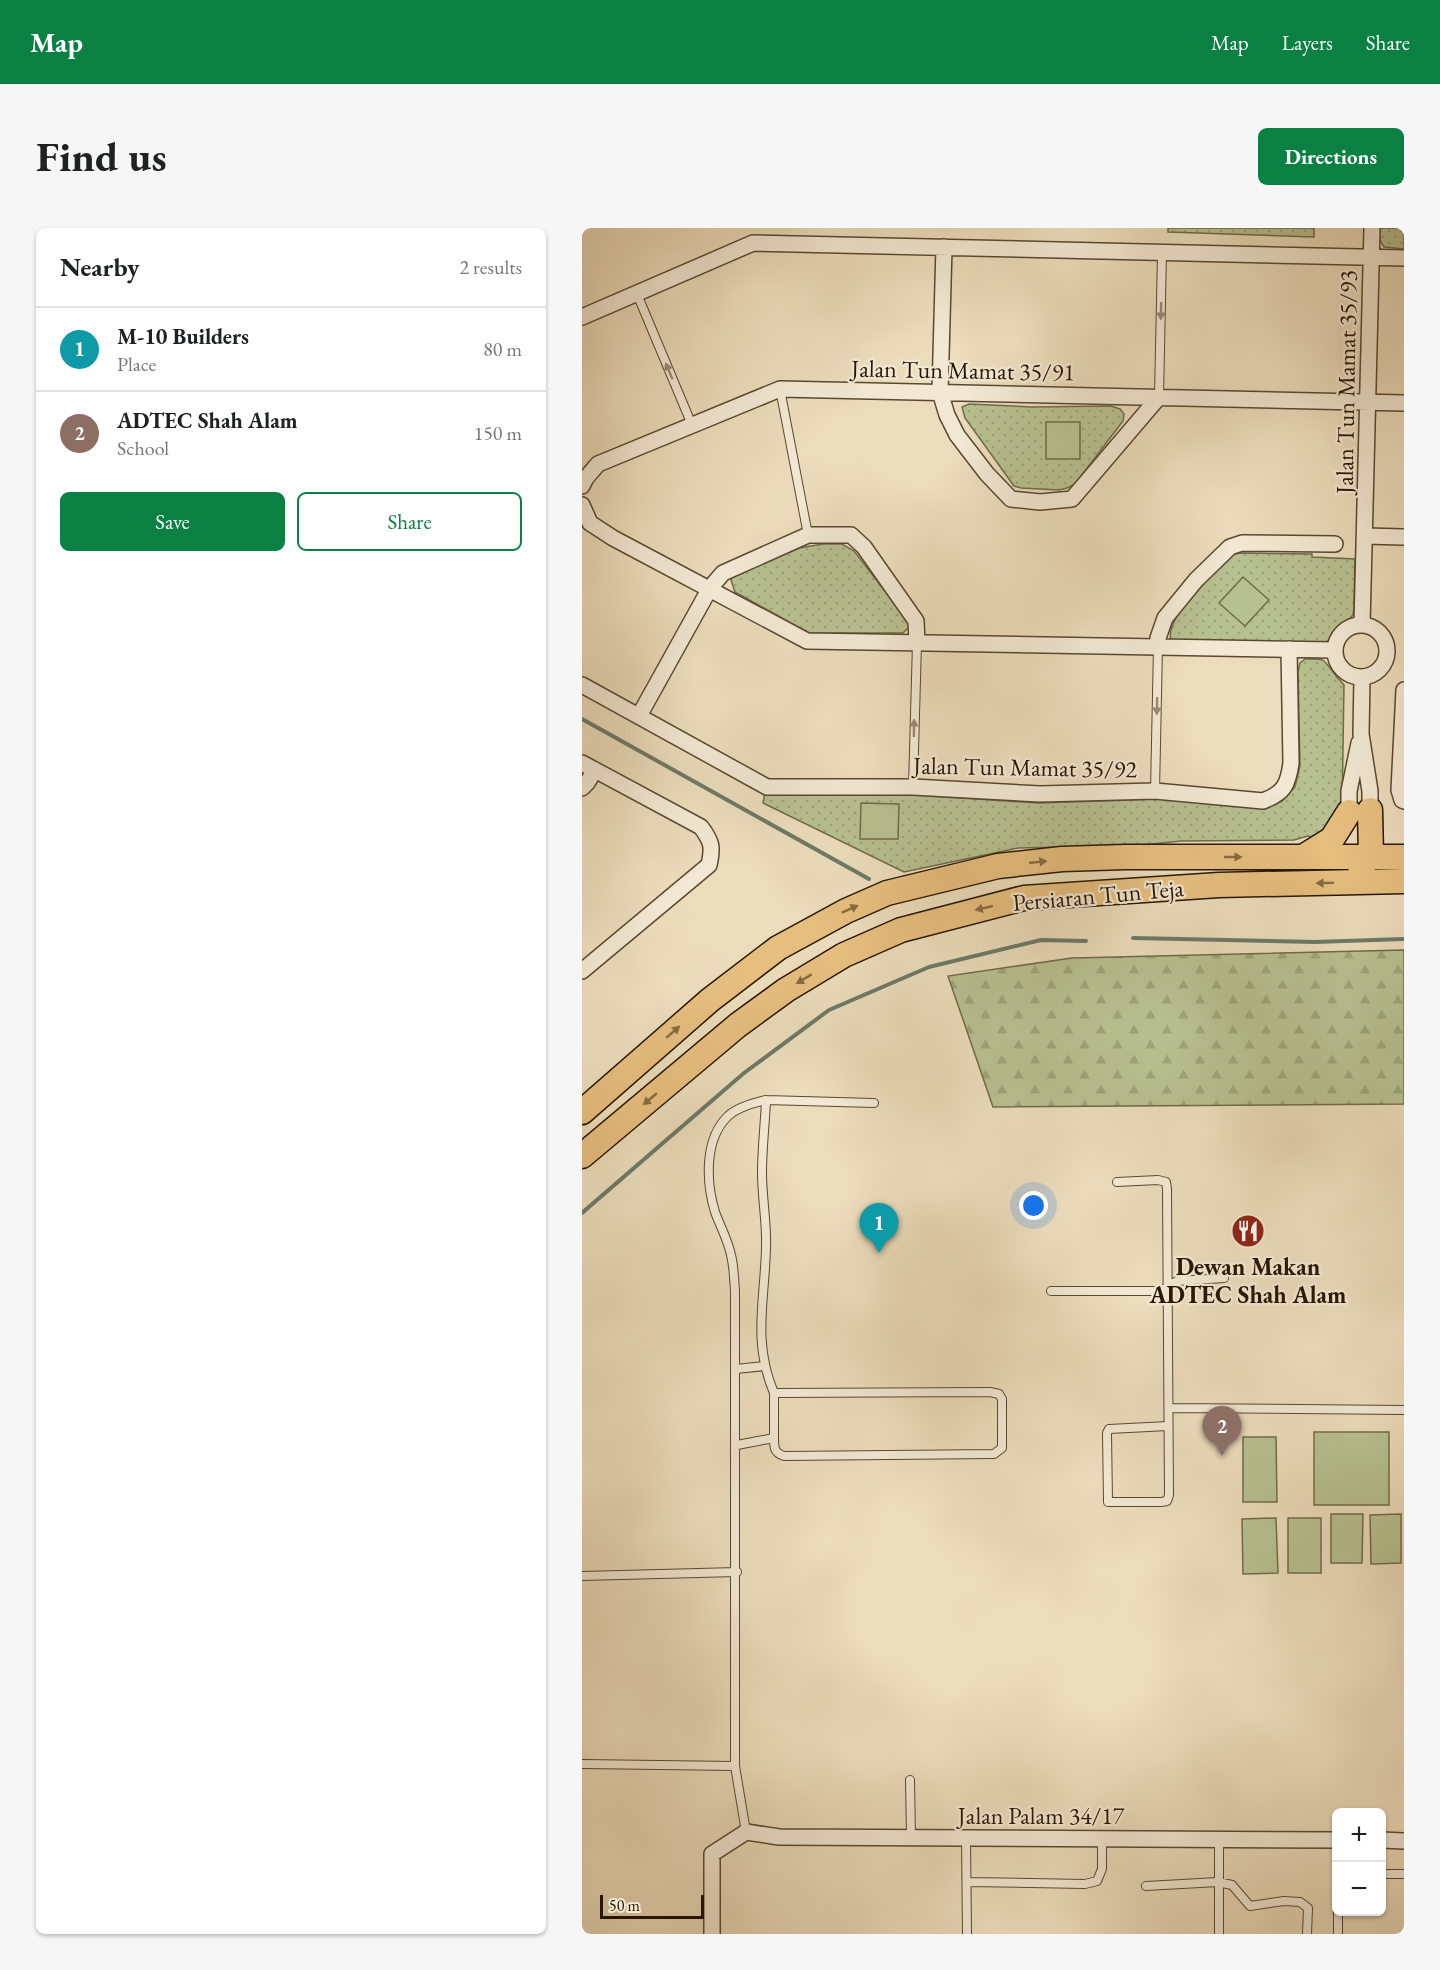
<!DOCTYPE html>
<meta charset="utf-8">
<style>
:root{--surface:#fff;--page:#f6f6f6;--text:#202124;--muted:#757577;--line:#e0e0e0;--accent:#0b8043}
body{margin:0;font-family:"EB Garamond",serif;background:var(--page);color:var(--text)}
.controls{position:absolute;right:18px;bottom:18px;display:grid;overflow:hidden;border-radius:9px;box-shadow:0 2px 4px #0004}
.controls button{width:54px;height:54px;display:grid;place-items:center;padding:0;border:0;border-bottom:2px solid var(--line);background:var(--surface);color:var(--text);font:30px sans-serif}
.scale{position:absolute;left:18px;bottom:15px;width:104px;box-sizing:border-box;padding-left:6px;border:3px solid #291600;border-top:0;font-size:16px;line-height:21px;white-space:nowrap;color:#291600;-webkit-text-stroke:4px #f2e8d3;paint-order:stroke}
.you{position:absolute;left:452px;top:978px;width:21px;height:21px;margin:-15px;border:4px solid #fff;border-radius:50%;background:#1a73e8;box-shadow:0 0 0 9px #1a73e833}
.badge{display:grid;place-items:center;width:39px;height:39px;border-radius:50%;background:var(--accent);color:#fff;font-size:20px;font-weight:700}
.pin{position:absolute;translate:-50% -50px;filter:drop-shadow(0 2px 3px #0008)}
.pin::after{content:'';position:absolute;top:32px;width:21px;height:18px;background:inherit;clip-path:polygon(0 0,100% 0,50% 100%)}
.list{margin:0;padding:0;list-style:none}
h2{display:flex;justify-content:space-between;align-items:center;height:78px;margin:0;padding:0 24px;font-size:26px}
h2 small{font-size:20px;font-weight:400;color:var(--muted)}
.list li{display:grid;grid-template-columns:39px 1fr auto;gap:18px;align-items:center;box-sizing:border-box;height:84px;padding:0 24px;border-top:2px solid var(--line)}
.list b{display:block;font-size:22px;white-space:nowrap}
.list p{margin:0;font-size:20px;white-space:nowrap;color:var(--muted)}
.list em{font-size:20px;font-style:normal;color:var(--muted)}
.actions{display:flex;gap:12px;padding:18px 24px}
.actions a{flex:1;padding:14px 0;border:2px solid var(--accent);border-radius:9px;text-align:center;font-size:21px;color:var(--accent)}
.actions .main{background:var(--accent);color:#fff}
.map{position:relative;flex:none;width:822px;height:1706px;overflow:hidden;border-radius:9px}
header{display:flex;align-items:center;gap:36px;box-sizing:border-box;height:84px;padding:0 30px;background:var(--accent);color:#fff}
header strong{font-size:28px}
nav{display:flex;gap:33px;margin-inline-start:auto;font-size:21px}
.intro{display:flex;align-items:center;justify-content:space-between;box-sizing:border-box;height:144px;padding:0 36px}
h1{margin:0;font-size:42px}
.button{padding:15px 27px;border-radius:9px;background:var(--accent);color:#fff;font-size:21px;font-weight:700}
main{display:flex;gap:36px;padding:0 36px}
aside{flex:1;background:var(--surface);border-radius:9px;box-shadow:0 2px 4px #0004}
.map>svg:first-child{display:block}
</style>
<header>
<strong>Map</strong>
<nav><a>Map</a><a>Layers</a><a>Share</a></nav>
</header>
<div class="intro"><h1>Find us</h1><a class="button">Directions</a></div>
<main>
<aside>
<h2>Nearby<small>2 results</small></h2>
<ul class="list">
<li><span class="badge" style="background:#0f9aa8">1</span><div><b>M-10 Builders</b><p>Place</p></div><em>80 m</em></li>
<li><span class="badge" style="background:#8d6e63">2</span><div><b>ADTEC Shah Alam</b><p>School</p></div><em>150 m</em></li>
</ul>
<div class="actions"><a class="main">Save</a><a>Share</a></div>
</aside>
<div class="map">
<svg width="822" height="1706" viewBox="0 0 822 1706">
<defs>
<pattern id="grass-dots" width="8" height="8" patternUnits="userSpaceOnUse" patternTransform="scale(1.5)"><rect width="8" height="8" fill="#b7c090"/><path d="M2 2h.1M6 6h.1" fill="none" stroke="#9da47a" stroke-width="1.8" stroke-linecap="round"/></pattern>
<pattern id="forest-firs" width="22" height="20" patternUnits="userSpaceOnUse" patternTransform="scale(1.5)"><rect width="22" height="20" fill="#b7c090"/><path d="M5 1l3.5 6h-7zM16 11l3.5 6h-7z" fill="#9da47a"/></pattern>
</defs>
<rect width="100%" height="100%" fill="#ebdcbb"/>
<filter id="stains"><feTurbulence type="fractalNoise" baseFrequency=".00333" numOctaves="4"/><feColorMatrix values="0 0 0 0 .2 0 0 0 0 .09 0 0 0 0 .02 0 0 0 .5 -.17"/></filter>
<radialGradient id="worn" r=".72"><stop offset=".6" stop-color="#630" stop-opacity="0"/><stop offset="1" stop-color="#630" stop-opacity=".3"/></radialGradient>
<path fill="url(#grass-dots)" stroke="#706b48" stroke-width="1.5" d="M586 0H732V9L586 4Z
M798 0H822V21L802 19 798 12Z
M387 176 450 179 529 178 538 181 542 186 541 193 493 256 485 260 477 262 439 260 432 258 383 190 380 179Z
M241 316H260L272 323 327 394V399L321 405H227L153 364 149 352 151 347 217 320Z
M661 325 730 326V329L773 331 772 380 771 387 749 412 741 415 589 412C582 391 630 346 644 330L651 326Z
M723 431C744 431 739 429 752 445 755 450 759 453 762 457L760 582 741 611 726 608 712 612 599 613 561 617 436 620 322 644 181 575 183 564 332 567 457 575 574 571 682 579 700 573 713 559 718 538 716 442 718 435Z"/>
<path fill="url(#forest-firs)" stroke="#706b48" stroke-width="1.5" d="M822 722V876L411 879 366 748 490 730Z"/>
<path fill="#b7c090" stroke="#706b48" stroke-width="1.5" d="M464 194H498V231H464Z
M661 349 687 372 663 398 637 375Z
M279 575 317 576 316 611H278Z
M732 1204H807V1277H732Z
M661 1209H694L695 1274H661Z
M749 1286H781L780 1335H749Z
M819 1286V1335L789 1336 788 1287Z
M694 1290 696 1345 661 1346 660 1291Z
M706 1290H739V1345H706Z"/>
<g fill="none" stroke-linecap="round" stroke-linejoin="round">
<path stroke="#6c7a68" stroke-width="4" d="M0 491 287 651
M551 710 733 714 822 711
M0 985 162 845 247 782 347 739 459 712 504 713"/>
<defs>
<path id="lane" d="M55 66 110 197
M198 161 226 307
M577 169 580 24
M331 559 335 415
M573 563 576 419
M184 872C183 896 180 921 180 945 180 970 185 995 184 1019 183 1072 170 1113 192 1165
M535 954 576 952 584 954 585 961 587 1267 585 1273 579 1274H526L525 1205 527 1201 586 1198
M469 1063H579L595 1053 642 1050
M154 1141 183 1138
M588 1180 822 1182
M155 1217 192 1210C192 1219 192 1225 202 1228L412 1226 420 1220V1171L417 1166 408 1164 192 1165V1210
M0 1348 155 1344
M0 1536 153 1538
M328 1552 329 1608
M164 1604 153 1538V1063C152 1051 152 1039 149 1027 146 1012 138 998 133 984 124 954 122 911 146 888 156 879 171 875 184 872L292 875
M384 1610 385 1706
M637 1611V1706
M800 1646H822
M386 1654 503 1656 515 1653 520 1641V1610
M564 1658 636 1654 650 1657 668 1678 702 1673 718 1674 726 1680 725 1706
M756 1706V1684"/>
<path id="street" d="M362 19 358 164 365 187 375 207 405 246 429 271 458 274 490 271 577 169
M0 89 171 15 822 30
M0 258 4 250 16 236 198 161 822 175
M0 277 8 295 31 310 225 413 752 422
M783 308 822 309
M753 423a26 26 0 1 1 52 0a26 26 0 1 1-52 0Z
M780 397 790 0
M576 419V410L583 390 614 352 648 319 660 315 753 316
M780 450 779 506 788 563V582
M0 457 185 559H331L458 566 573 563 681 573C702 565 706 557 709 535L707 421
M822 462 817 562 820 572 822 573
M57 488 128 360 141 345 226 307H269L282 319 334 393 335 415
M0 535 119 599C130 614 131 619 127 637L0 743
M0 560 5 555 13 542
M767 584V563L777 515
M800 1612 822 1613
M130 1706V1626L164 1604 197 1609 754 1612"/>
<path id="primary" d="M721 629 750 611 767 584
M778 638 789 629 788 582
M0 884 128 772 196 720 264 683 305 665 416 638 480 631 543 629H822
M0 928 156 797 204 762 262 727 319 702 442 670 637 657 822 653"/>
</defs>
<use href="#lane" stroke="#5a482f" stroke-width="10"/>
<use href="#street" stroke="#5a482f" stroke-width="18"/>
<use href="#primary" stroke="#291600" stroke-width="27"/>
<use href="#lane" stroke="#f2e8d3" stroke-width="8"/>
<use href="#street" stroke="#f2e8d3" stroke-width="15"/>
<use href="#primary" stroke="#e6be7e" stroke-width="24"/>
</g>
<defs><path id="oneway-solid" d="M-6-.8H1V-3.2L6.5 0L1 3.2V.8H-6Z" transform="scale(1.5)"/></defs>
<g fill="#988a74">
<use href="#oneway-solid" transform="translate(579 83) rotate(91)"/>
<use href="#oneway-solid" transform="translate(87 143) rotate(-113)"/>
<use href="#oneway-solid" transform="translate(575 478) rotate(91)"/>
<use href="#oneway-solid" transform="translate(332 500) rotate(-89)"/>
</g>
<g fill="#886a3f">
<use href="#oneway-solid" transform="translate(651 629)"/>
<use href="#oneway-solid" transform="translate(456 634) rotate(-6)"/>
<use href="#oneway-solid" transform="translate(743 655) rotate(179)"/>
<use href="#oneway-solid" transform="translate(402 680) rotate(167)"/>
<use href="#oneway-solid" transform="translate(268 681) rotate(-24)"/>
<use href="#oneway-solid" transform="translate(222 751) rotate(149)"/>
<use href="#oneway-solid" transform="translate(91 804) rotate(-41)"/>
<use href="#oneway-solid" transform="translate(68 871) rotate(140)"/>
</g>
<defs>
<symbol id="restaurant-disc" viewBox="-11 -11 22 22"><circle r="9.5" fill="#8f2418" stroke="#f2e8d3"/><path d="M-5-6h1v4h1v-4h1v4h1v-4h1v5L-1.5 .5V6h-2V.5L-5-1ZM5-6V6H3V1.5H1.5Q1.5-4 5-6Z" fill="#fff"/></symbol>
</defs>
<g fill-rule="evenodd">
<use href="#restaurant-disc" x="647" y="984" width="38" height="38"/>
</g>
<g text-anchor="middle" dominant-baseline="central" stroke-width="4.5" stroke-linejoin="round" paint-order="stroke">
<g font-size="24" fill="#291600" stroke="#f2e8d3">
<text transform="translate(381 142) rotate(1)">Jalan Tun Mamat 35/91</text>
<text transform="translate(764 154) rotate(-89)">Jalan Tun Mamat 35/93</text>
<text transform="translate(443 539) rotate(1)">Jalan Tun Mamat 35/92</text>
<text transform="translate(516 667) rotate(-5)">Persiaran Tun Teja</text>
<text x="459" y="1587">Jalan Palam 34/17</text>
</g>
<g font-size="24" font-weight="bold" fill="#291600" stroke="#f2e8d3">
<text x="666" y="1038">Dewan Makan<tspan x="666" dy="28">ADTEC Shah Alam</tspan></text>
</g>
</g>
<rect width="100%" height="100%" filter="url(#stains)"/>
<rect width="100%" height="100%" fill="url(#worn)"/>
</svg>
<div class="controls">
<button>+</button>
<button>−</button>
</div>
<div class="scale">50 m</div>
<div class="you"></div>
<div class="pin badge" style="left:297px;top:1025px;background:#0f9aa8">1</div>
<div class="pin badge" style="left:640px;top:1228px;background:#8d6e63">2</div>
</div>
</main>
